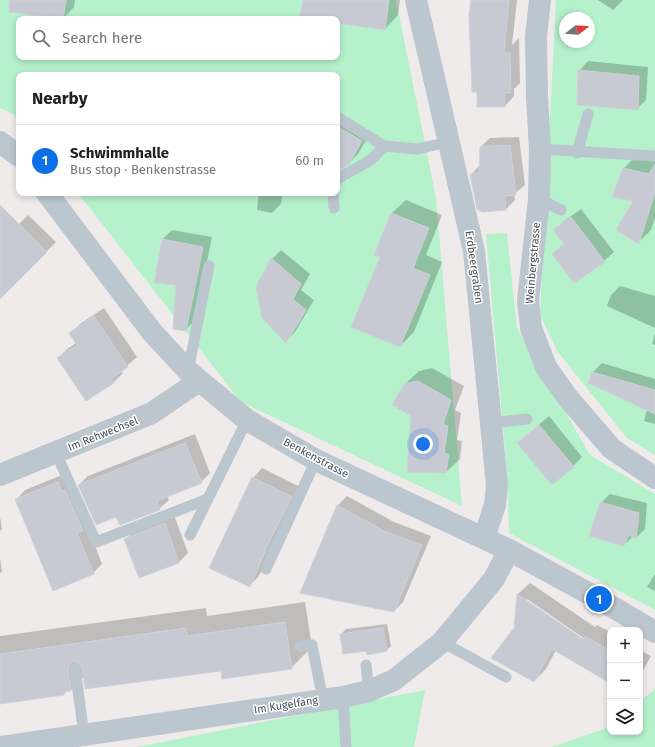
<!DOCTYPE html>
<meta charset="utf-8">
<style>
:root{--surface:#fff;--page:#f2f2f2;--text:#202124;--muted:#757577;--line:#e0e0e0;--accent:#0e70e6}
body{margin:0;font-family:"Fira Sans",sans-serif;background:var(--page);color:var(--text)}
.controls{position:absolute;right:12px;bottom:12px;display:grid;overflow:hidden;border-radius:8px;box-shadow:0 2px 6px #0003}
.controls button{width:36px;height:36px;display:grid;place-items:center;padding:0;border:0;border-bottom:1px solid var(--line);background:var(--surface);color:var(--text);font:20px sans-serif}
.compass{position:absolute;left:559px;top:12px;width:36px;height:36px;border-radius:50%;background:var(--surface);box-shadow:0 2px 6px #0003;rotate:73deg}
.you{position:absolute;left:423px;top:444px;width:14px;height:14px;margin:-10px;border:3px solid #fff;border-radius:50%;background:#1a73e8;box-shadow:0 0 0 6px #1a73e833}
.badge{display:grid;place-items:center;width:26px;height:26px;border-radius:50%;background:var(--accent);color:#fff;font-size:13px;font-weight:700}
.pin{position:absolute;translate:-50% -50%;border:2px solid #fff;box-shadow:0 1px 4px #0006}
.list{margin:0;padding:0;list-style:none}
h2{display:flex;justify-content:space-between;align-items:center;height:52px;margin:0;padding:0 16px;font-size:17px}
h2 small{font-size:13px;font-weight:400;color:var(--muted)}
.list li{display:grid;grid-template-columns:26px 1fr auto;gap:12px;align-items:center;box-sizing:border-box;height:72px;padding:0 16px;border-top:1px solid var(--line)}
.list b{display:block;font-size:15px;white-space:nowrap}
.list p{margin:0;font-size:13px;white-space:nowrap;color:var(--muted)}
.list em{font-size:13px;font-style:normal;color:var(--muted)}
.icon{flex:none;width:22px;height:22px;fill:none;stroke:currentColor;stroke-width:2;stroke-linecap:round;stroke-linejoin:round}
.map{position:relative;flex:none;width:655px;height:747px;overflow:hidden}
.search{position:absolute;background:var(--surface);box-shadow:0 2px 6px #0003;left:16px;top:16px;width:324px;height:44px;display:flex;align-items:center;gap:10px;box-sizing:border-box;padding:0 14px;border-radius:8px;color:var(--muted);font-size:15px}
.panel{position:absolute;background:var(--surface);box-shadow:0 2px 6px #0003;left:16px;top:72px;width:324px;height:124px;border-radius:8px}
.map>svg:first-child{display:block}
</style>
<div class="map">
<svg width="655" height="747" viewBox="0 0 655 747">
<rect width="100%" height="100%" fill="#efebeb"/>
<path fill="#b5f1cb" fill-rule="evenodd" d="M0 0H396L436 198 462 506 241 402 78 193H337V75H19V122L13 114 0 108ZM19 19H337V57H19Z
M556 0H655V455L627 438 557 351 540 315ZM565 18H589V42H565Z
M507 233 517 328 590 455 655 494V610L509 533 507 473 486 234Z
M655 689V747H551L604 729 610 725V732H640V701Z
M425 690 414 747H137Z"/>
<path fill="#0003" fill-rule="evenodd" d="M24 0H75L74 7 63 19Z
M304 0H400L398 15 385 29 337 22V19H318Z
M472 0H517L512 45 519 38 520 83 514 89V96L505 106 478 91Z
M598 0H623L613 10Z
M588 61 648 67 646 100 637 109 579 71Z
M337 112 371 132 358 154 348 164 337 166Z
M519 137 525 185 514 194 515 200 506 209 471 175 480 165 481 147 490 138Z
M636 156 655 160V218L651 230 639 242 635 201 624 168Z
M259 193H283L281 204 272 213 257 210Z
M406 200 442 215 426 255 442 262 414 332 400 346 381 256 376 254 392 213Z
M581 209 614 252 604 261 553 254 565 243 555 231 564 221Z
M28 215 56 242 0 298V243Z
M172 230 212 237 195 321 185 330 178 284 163 239Z
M281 250 310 274 301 290 314 300 295 332 286 341 257 287 272 259Z
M620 286 655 296V328L607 306 611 295Z
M104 308 137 357 121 371 123 373 114 382 86 400 58 358 67 349 76 343 71 333 80 324Z
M655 333V345L652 344Z
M602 363 655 379V424L644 421 647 409 593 372Z
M432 368 464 386 455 410 461 413 457 440 462 441 460 459 446 472 412 416 405 384 419 371Z
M549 416 582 457 573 466 518 443Z
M195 434 210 473 201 482 167 496 169 500 159 509 117 516 79 485 88 476Z
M262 468 300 487 259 576 250 585 211 568 253 478Z
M67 473 102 564 93 573 16 500 25 490Z
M610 494 647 503 645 529 636 538 633 536 624 545 601 503Z
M347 496 394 522 431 536 403 602 394 611 337 506Z
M174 515 188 553 179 562 140 576 126 539 135 530Z
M0 517 2 529 0 531Z
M0 558 2 572 0 573Z
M655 574V591L647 587Z
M530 583 595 627 597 625 610 632V682L556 650 546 669 534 681 515 628 518 594ZM527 599 588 641 587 643 527 602Z
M305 602 312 647 291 668 84 677 71 690 67 691 64 694 0 703V636L206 608 207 616Z
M387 624 391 646 386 651 367 650 341 634 346 629Z
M640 650 651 656 640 676Z"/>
<path fill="#c7cad2" stroke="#cfd2d8" d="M9 0H66L63 19 9 12Z
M303 0H389L385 30 337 23V19H312L300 17Z
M471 0H509L504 53H510L511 93H504L505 107H477V92H472L469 15Z
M578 70 639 76 638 110 577 105Z
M337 126 362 141 349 164 337 171Z
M510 145 516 195 505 196 506 210 482 212 477 209 470 174 479 173 480 147Z
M655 164V192L639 244 616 230 633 201 612 197 623 168 649 174Z
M0 205 47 252 0 299Z
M391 213 429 228 413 268 430 275 400 347 351 327 380 257 374 255Z
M571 217 605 262 574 283 552 254 564 244 553 230Z
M162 239 203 247 186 331 173 329 176 285 154 283Z
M271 258 301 284 293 299 306 310 286 343 262 318 256 287Z
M94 316 128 367 111 379 114 383 86 401 57 358 77 345 69 333Z
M592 372 655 390V414L588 383Z
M418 381 451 400 443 424 448 426 444 454H449L446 473 407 472 411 416 392 405 404 384Z
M539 425 574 467 552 485 517 443Z
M185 443 202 483 157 501 160 510 120 525 116 517 96 525 78 485Z
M252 477 292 497 265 550H266L250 587 209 568Z
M58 482 62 491 65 490 83 531 77 533 94 574 53 591 15 499Z
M600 502 639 513 636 539 629 535 624 546 589 536Z
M337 505 384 531 422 545 394 612 300 593Z
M165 523 179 563 139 578 124 539Z
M517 594 583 639 585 636 610 651V683L552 649 534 682 491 658 514 628Z
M285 622 292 669 222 679 221 671 85 689 82 667 78 662 74 661 70 663 68 669 71 691 64 692V695L0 704V654L186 628 187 636Z
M383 628 387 651 367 655 366 651 343 654 340 634Z"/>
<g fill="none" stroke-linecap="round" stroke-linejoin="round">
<path stroke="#bbc6cf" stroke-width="11" d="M337 117 384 146 417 149 449 142
M540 149 655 156
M577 153 588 114
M337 179 371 160 384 146
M333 193 334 208
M539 199 561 210
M188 371 209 266
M491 423 527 419
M56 453 96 542 208 499
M190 535 247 420
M266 569 316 460
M442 642 506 677
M300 646 312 645 323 700
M366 665 369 691
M75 668 84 735
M343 697 346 747"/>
<path stroke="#bbc6cf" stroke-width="22" d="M416 0 474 251 497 485 495 505 484 538
M540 0 536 37 537 97 540 149 539 199 528 301 531 328 546 367 568 398 612 449 655 478
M0 142 19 156
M47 193 152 332 188 371 247 420 316 460 509 550 599 599 655 632
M0 475 152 413 199 381
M1 747 343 697 369 691 394 680 442 642 494 579 509 550"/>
</g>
<g text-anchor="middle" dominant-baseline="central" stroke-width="3" stroke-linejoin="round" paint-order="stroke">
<g font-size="11" fill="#434f5a" stroke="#fff">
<text transform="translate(533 263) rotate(-85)">Weinbergstrasse</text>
<text transform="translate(474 267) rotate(82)">Erdbeergraben</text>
<text transform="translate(103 434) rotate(-22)">Im Rehwechsel</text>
<text transform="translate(316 458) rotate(28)">Benkenstrasse</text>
<text transform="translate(286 705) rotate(-9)">Im Kugelfang</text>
</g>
</g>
</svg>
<div class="controls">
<button>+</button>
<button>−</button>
<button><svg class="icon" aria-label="layers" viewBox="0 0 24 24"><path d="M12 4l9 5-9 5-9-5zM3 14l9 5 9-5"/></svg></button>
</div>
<svg class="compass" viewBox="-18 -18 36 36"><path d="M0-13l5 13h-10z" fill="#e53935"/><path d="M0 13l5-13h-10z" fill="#757577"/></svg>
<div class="you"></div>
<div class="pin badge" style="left:599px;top:599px">1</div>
<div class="search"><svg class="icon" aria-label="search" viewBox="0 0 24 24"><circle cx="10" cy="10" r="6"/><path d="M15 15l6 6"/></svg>Search here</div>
<section class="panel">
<h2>Nearby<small></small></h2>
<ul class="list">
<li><span class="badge">1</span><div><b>Schwimmhalle</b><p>Bus stop · Benkenstrasse</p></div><em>60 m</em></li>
</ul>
</section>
</div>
